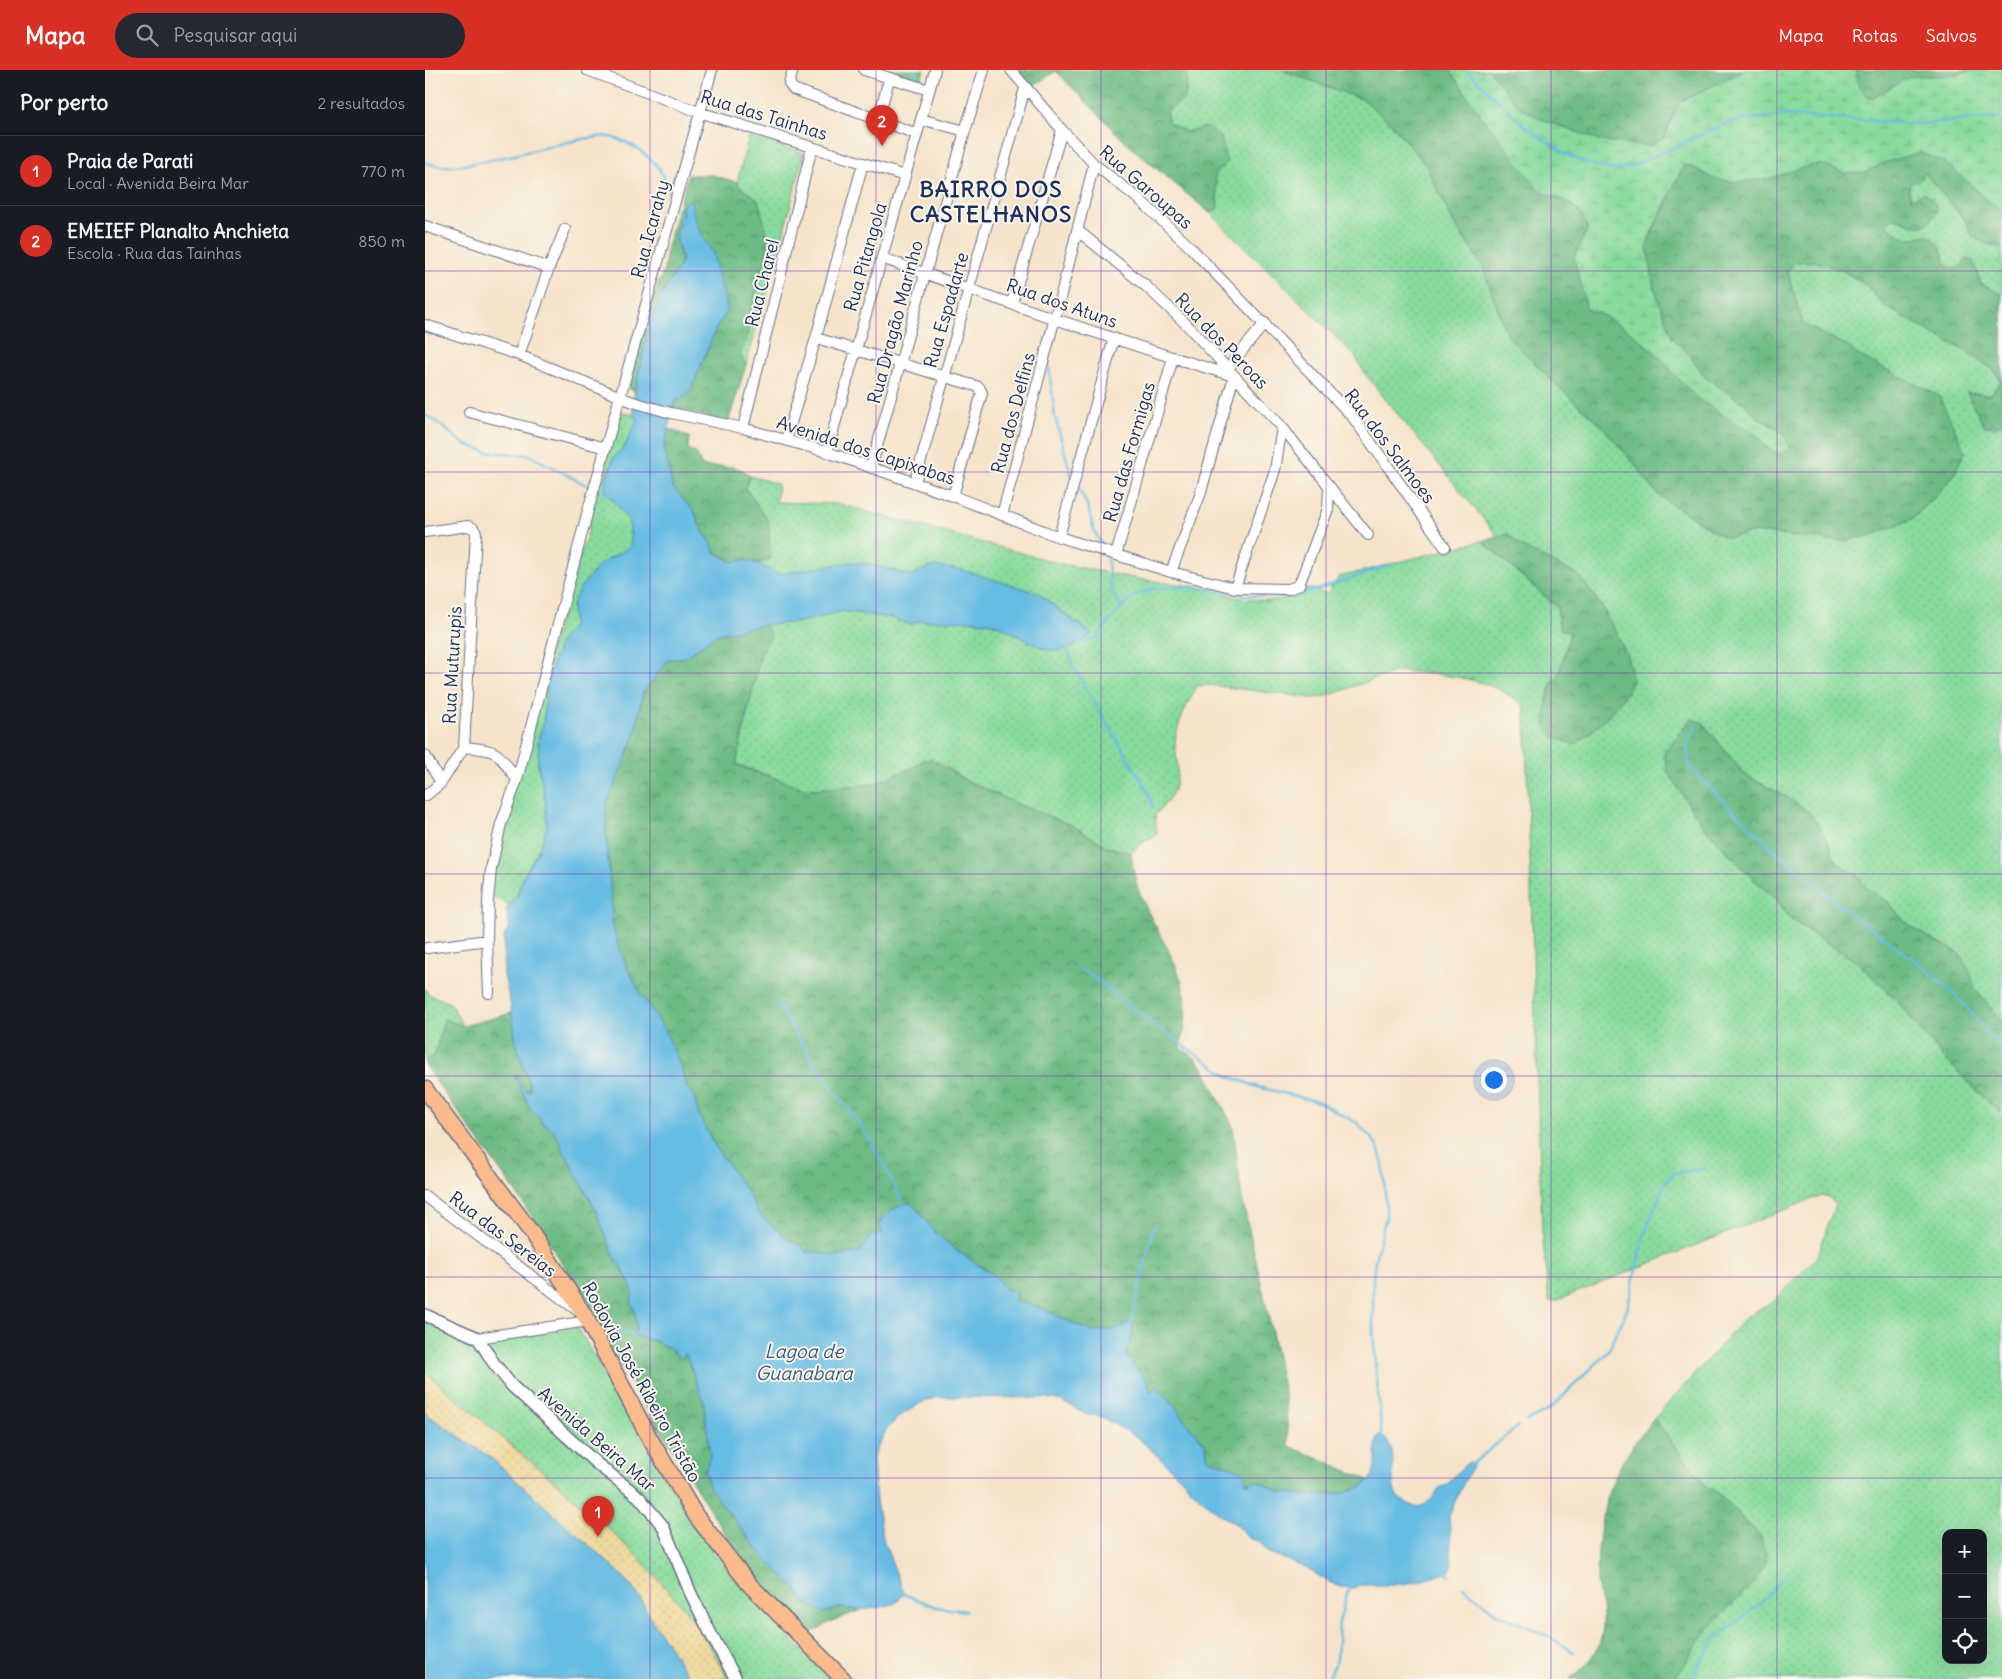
<!DOCTYPE html>
<html lang="pt">
<meta charset="utf-8">
<style>
:root{--surface:#171b24;--page:#242831;--text:#f1f3f6;--muted:#9ea1a6;--line:#363941;--accent:#d93025}
body{margin:0;font-family:Delius,sans-serif;background:var(--page);color:var(--text)}
.controls{position:absolute;right:15px;bottom:15px;display:grid;overflow:hidden;border-radius:10px;box-shadow:0 5px 20px #0002}
.controls button{width:45px;height:45px;display:grid;place-items:center;padding:0;border:0;border-bottom:1px solid var(--line);background:var(--surface);color:var(--text);font:25px sans-serif}
.you{position:absolute;left:1068px;top:1009px;width:18px;height:18px;margin:-12px;border:4px solid #fff;border-radius:50%;background:#1a73e8;box-shadow:0 0 0 8px #1a73e833}
.badge{display:grid;place-items:center;width:32px;height:32px;border-radius:50%;background:var(--accent);color:#fff;font-size:16px;font-weight:700}
.pin{position:absolute;translate:-50% -41px;filter:drop-shadow(0 1px 2px #0008)}
.pin::after{content:'';position:absolute;top:26px;width:18px;height:15px;background:inherit;clip-path:polygon(0 0,100% 0,50% 100%)}
.list{margin:0;padding:0;list-style:none}
h2{display:flex;justify-content:space-between;align-items:center;height:65px;margin:0;padding:0 20px;font-size:21px}
h2 small{font-size:16px;font-weight:400;color:var(--muted)}
.list li{display:grid;grid-template-columns:32px 1fr auto;gap:15px;align-items:center;box-sizing:border-box;height:70px;padding:0 20px;border-top:1px solid var(--line)}
.list b{display:block;font-size:19px;white-space:nowrap}
.list p{margin:0;font-size:16px;white-space:nowrap;color:var(--muted)}
.list em{font-size:16px;font-style:normal;color:var(--muted)}
.icon{flex:none;width:28px;height:28px;fill:none;stroke:currentColor;stroke-width:2;stroke-linecap:round;stroke-linejoin:round}
.map{position:relative;flex:none;width:1577px;height:1609px;overflow:hidden}
header{display:flex;align-items:center;gap:30px;box-sizing:border-box;height:70px;padding:0 25px;background:var(--accent);color:#fff}
header strong{font-size:24px}
nav{display:flex;gap:28px;margin-inline-start:auto;font-size:18px}
.search{width:350px;height:45px;background:var(--page);display:flex;align-items:center;gap:12px;box-sizing:border-box;padding:0 18px;border-radius:28px;color:var(--muted);font-size:19px}
main{display:flex}
aside{flex:1;background:var(--surface)}
.map>svg:first-child{display:block}
</style>
<header>
<strong>Mapa</strong>
<div class="search"><svg class="icon" aria-label="search" viewBox="0 0 24 24"><circle cx="10" cy="10" r="6"/><path d="M15 15l6 6"/></svg>Pesquisar aqui</div>
<nav><a>Mapa</a><a>Rotas</a><a>Salvos</a></nav>
</header>
<main>
<aside>
<h2>Por perto<small>2 resultados</small></h2>
<ul class="list">
<li><span class="badge">1</span><div><b>Praia de Parati</b><p>Local · Avenida Beira Mar</p></div><em>770 m</em></li>
<li><span class="badge">2</span><div><b>EMEIEF Planalto Anchieta</b><p>Escola · Rua das Tainhas</p></div><em>850 m</em></li>
</ul>
</aside>
<div class="map">
<svg width="1577" height="1609" viewBox="0 0 1577 1609">
<defs>
<pattern id="grass-dots" width="8" height="8" patternUnits="userSpaceOnUse" patternTransform="scale(1.25)"><rect width="8" height="8" fill="#87db9c"/><path d="M2 2h.1M6 6h.1" fill="none" stroke="#74bc89" stroke-width="1.8" stroke-linecap="round"/></pattern>
<pattern id="forest-crowns" width="20" height="18" patternUnits="userSpaceOnUse" patternTransform="scale(1.25)"><rect width="20" height="18" fill="#6dbb84"/><path d="M2 6a3 3 0 1 1 6 0M12 15a3 3 0 1 1 6 0" fill="none" stroke="#59986f"/></pattern>
<pattern id="wetland-marsh" width="20" height="14" patternUnits="userSpaceOnUse" patternTransform="scale(1.25)"><rect width="20" height="14" fill="#87db9c"/><path d="M1 5h8M5 5V1M11 12h8M15 12V8" fill="none" stroke="#74bc89"/></pattern>
<pattern id="sand-dots" width="8" height="8" patternUnits="userSpaceOnUse" patternTransform="scale(1.25)"><rect width="8" height="8" fill="#eeda9e"/><path d="M2 2h.1M6 6h.1" fill="none" stroke="#ccbb8a" stroke-width="1.8" stroke-linecap="round"/></pattern>
</defs>
<rect width="100%" height="100%" fill="#fbf7ec"/>
<filter id="ink" filterUnits="userSpaceOnUse"><feTurbulence type="fractalNoise" baseFrequency=".02" numOctaves="2"/><feDisplacementMap in="SourceGraphic" scale="10" xChannelSelector="R" yChannelSelector="G"/><feConvolveMatrix kernelMatrix="1 2 1 2 8 2 1 2 1" color-interpolation-filters="sRGB"/></filter>
<filter id="wash" filterUnits="userSpaceOnUse"><feTurbulence type="fractalNoise" baseFrequency=".0096" numOctaves="4" result="noise"/><feDisplacementMap in="SourceGraphic" scale="20" xChannelSelector="R" yChannelSelector="G"/><feGaussianBlur stdDeviation="1.12" result="paint"/><feColorMatrix in="noise" values="0 0 0 0 0 0 0 0 0 0 0 0 0 0 0 0 0 1.4 0 .05"/><feComposite in="paint" operator="in"/></filter>
<g filter="url(#wash)">
<rect width="100%" height="100%" fill="#f5e4ca"/>
<path fill="url(#grass-dots)" stroke="#51857d" fill-rule="evenodd" d="M763 0H857L939 30 966 53 1002 97 1028 152 1058 197 1082 266 1131 315 1177 356 1217 403 1232 424 1291 463 1302 467 1331 462 1400 470H1423L1447 465 1487 449 1512 425 1529 404 1540 381 1422 276 1378 254 1362 200 1370 192 1390 191 1417 200 1441 215 1459 236 1542 282 1569 300 1576 312 1565 325 1542 323 1572 357 1577 351V952L1550 919 1545 902 1533 882 1502 867 1479 851 1463 832 1441 818 1432 805 1412 793 1399 764 1385 743 1361 727 1319 704 1277 652 1242 700 1268 741 1283 761 1332 813 1352 829 1365 849 1432 892 1471 929 1493 958 1573 1041H1577V1609H1249L1283 1559 1329 1513 1327 1457C1319 1452 1316 1446 1310 1440 1301 1430 1292 1422 1281 1416L1229 1349 1321 1247 1350 1230 1392 1187 1410 1135 1404 1127 1397 1125 1138 1228 1129 1231H1124L1117 1162 1100 637C1066 606 1019 605 975 601L966 603 899 627 887 628 784 615 772 616C764 632 754 649 751 666 749 674 751 682 752 690 754 717 748 726 730 745L732 764 717 773 706 783 683 777 648 756 583 730 537 708 516 693 498 690 489 697 449 714 391 719 378 718 311 694 335 586 345 567 344 561 338 555 375 552 418 541 467 548 486 555 492 551C514 551 554 548 573 555 579 557 585 561 590 564 624 582 634 589 667 564L613 523 508 496 484 506 471 501 440 493 416 494 358 504 350 503 330 493H337L345 489 332 434 320 418 325 406 353 414 351 432 414 434 637 494 713 509 789 519 808 527 844 531 872 527 875 519H893L896 523 902 524 914 507 1057 471 1132 537 1135 559 1145 563 1134 605 1127 612 1160 667 1187 641 1201 625 1202 585 1176 535 1154 506 1095 476 1083 464 1073 467 940 304 930 286 786 144 793 138 790 103 761 62 744 53 741 42 760 28ZM1521 1463H1558V1590H1521Z
M324 66 379 83 354 180 321 295 315 285 323 264 325 244 343 179C343 163 336 146 333 130L317 121 312 112Z
M1499 102 1539 149 1548 166 1571 177 1577 176V225L1556 214 1548 191 1530 199 1521 195 1519 188 1500 165C1483 172 1472 166 1460 153L1471 148C1486 154 1492 161 1506 151 1495 139 1482 130 1485 113Z
M197 342 209 345 212 350 200 377 188 389 180 409 181 421 204 451 206 473 202 479 177 493 161 510 147 535 148 555 135 572 123 608 118 655 114 666 113 694 120 728 122 757 116 775 99 805 89 832 84 835 64 824 66 787 143 521 163 463 167 433Z
M0 918 3 924 25 933 38 956 19 949 10 985 0 991Z
M0 1251 38 1267 49 1276 152 1257 245 1416 290 1485 335 1537 405 1609H303L287 1580 259 1538 212 1486 172 1448 0 1302Z"/>
<path fill="url(#forest-crowns)" stroke="#447571" d="M461 0H499L496 11Z
M588 0H763L760 28 741 42 744 53 761 62 782 57 796 68 802 93 790 103 793 138 786 144 701 73 631 1 604 19Z
M857 0H1025L1057 47 1120 124 1138 130 1157 142 1163 158 1149 188 1162 239 1176 244 1207 263 1236 288 1249 304 1272 328 1328 361 1341 377 1346 354 1332 347 1318 333 1281 308 1266 287 1248 269 1229 218 1222 177 1225 167 1259 95 1270 98 1279 104 1342 109 1379 97 1397 94 1439 103 1459 93 1494 82 1521 93 1563 130 1577 141V176L1571 177 1558 173 1548 166 1539 149 1499 102 1495 110 1485 113 1483 120 1486 129 1499 123 1507 129 1513 139C1499 164 1493 156 1471 148L1460 153C1472 167 1483 172 1500 165 1516 172 1517 180 1521 195L1530 199 1536 197 1541 189 1548 191 1556 214 1577 225V351L1572 357 1559 356 1542 323 1565 325 1576 312 1569 300 1542 282 1459 236 1441 215 1417 200 1390 191 1370 192 1362 201 1378 254 1422 276 1431 284 1514 326 1540 381 1529 404 1512 425 1487 449 1447 465 1423 470H1400L1331 462 1302 468 1291 463 1232 424 1217 403 1177 356 1131 315 1082 266 1058 197 1028 152 1002 97 966 53 939 30Z
M1064 0H1319L1254 33 1239 68 1225 76 1176 71 1118 50 1094 37Z
M1432 0H1553L1518 6 1461 21 1447 29C1433 20 1431 17 1432 0Z
M263 105H287L312 112C319 124 324 121 332 129 336 134 343 171 343 179L325 244 323 264 315 285 321 295 303 353 248 337 249 333 265 322 292 256 303 241 287 181 280 173 271 153 265 131C259 141 250 156 251 168 251 178 258 185 255 195L233 231V237L224 253 210 322 203 318 221 246 239 200 242 177Z
M243 358 264 367 263 379 271 383 277 396C294 399 313 392 325 406L320 418 344 452 345 489C333 495 322 490 309 492L288 480 286 472 276 459 269 441 248 418 239 379Z
M1083 464 1096 476 1154 506 1176 535 1191 562 1202 585 1208 609C1195 636 1174 658 1149 675L1128 666 1120 655 1122 629 1127 612 1134 605 1145 563 1135 559 1132 537 1057 471Z
M338 555 344 561 345 567 335 586 311 694 316 697 378 718 391 719 449 714 489 697 499 690 506 689 537 708 583 730 648 756 683 777 706 783C708 799 711 816 718 831 742 884 774 915 755 977L769 987 778 998 808 1057 817 1128 847 1262 860 1328 864 1376 944 1410C927 1429 878 1427 854 1421 847 1419 839 1412 832 1411 829 1411 825 1414 821 1413 809 1401 799 1394 783 1389L780 1373 765 1358 744 1328 736 1323 734 1317 731 1316 726 1323 722 1310 701 1286 707 1265 706 1251 694 1259 666 1261 606 1234 589 1232 591 1225 590 1222 581 1220 571 1207 530 1179 510 1162 491 1138 478 1134 469 1139 455 1152 457 1163 446 1165 435 1182 407 1186 392 1182H381L378 1177 364 1170 333 1143 322 1122 292 1079 274 1046 266 1021 261 1017 253 990 243 967 231 946 216 925 202 897 192 872 188 856 180 740 184 726 209 668 219 621 243 590 261 587 290 565Z
M1266 649 1277 652 1319 704 1361 727 1385 743 1399 764 1412 793 1432 805 1441 818 1463 832 1479 851 1502 867 1533 882 1545 902 1550 919 1577 952V1041H1573L1518 987 1471 929 1432 892 1365 849 1352 829 1332 813 1283 761 1268 741 1242 700 1239 682Z
M87 943 91 972 105 1017 104 1022 100 1020 91 1004V1008L107 1042 114 1046 118 1054 127 1058 136 1073 138 1080 170 1138 184 1174 208 1221 206 1234 209 1239 212 1256 209 1263 213 1267 230 1271 247 1279 249 1283 258 1288V1284H261L263 1289 279 1332 285 1385 280 1400 281 1408 304 1444 321 1462 338 1486 372 1520 379 1531 399 1543 415 1538 436 1540 405 1552 382 1565 358 1540 310 1480 169 1253 166 1250 152 1216 92 1124 0 996V991L10 985 19 949 38 956Z
M1229 1349 1281 1416 1290 1421 1312 1441 1319 1452 1327 1457 1335 1466 1341 1483 1340 1495 1329 1513 1283 1559 1249 1609H1144C1164 1597 1178 1577 1178 1553 1179 1539 1173 1525 1172 1511 1172 1486 1174 1459 1180 1435 1188 1402 1207 1374 1229 1349Z"/>
<path fill="url(#wetland-marsh)" stroke="#51857d" d="M1025 0H1064L1094 37 1118 50 1176 71 1226 76 1239 68 1254 33 1319 0H1432C1431 15 1434 21 1447 29L1476 11 1490 6H1518L1553 0H1577V141L1563 130 1521 93 1494 82 1459 93 1439 103H1420L1397 94 1379 97 1342 109 1310 112 1287 108 1270 98 1259 95 1224 167 1222 177 1229 218 1248 269 1266 287 1281 308 1318 333 1332 347 1360 364 1364 378 1354 384 1341 377 1328 361 1297 345 1272 328 1249 304 1236 288 1207 263 1176 244 1162 239 1149 188 1163 158C1158 145 1152 136 1138 130 1129 125 1121 125 1113 119L1057 47Z"/>
<path fill="url(#sand-dots)" stroke="#84847e" d="M0 1302 172 1448 212 1486 259 1538 287 1580 303 1609H265L225 1547 213 1525 196 1504 67 1389 0 1343Z"/>
<path fill="#66bce3" stroke="#4076a0" d="M262 131H266C270 149 275 167 287 181L303 241 292 256 265 322 249 333 239 379 248 418 269 441 276 459 286 472 289 482 307 492 319 490 328 492 354 504 427 492 445 494 484 506 508 496 537 500 613 523 647 550 667 564C634 589 625 583 590 564 585 561 579 557 573 555 555 548 513 551 492 551L486 555 467 548 418 541 375 552 338 555 290 565 261 587 243 590 217 624 209 668 181 735V760L188 856 192 872 202 897 216 925 231 946 243 967 257 1000 261 1017 268 1024 274 1046 292 1079 322 1122 333 1143 364 1170 377 1176 381 1182H392L407 1186 435 1182 446 1165 457 1163C457 1160 455 1157 455 1155 455 1145 477 1133 485 1133L491 1138 510 1162 530 1179 571 1207 581 1220 590 1222 591 1225 589 1232 606 1234 666 1261 694 1259 706 1251 708 1252 707 1265 701 1286 722 1310 726 1323 731 1316 734 1317 736 1323 744 1328 765 1358 780 1373 783 1389C790 1391 816 1399 820 1405 821 1406 821 1413 821 1413 825 1414 829 1411 832 1411 839 1412 847 1419 854 1421 877 1427 937 1430 948 1404 954 1390 949 1379 953 1366L955 1365C977 1377 962 1405 971 1424 974 1431 987 1435 994 1438L1006 1430 1014 1418C1027 1415 1032 1398 1045 1392L1048 1396 1036 1418 1024 1446 1027 1494 1025 1500 1021 1503 991 1512 966 1515H938L928 1518 916 1517 904 1512 879 1497 842 1482 835 1472 823 1468 811 1454 794 1444 772 1425 754 1406 713 1368 675 1346 662 1345 637 1331 622 1328 513 1327 496 1333 476 1345 461 1360 448 1387 451 1431 459 1472 479 1523 471 1533 457 1537 434 1540 415 1538 399 1543 379 1531 372 1520 338 1486 286 1420 280 1403 285 1385 279 1332 263 1289 261 1284 259 1283 258 1288C250 1287 251 1284 247 1279L230 1271 208 1265 212 1256 209 1239 206 1232 208 1221 200 1204 189 1187 170 1138 138 1080 136 1073 127 1058 118 1054 114 1046 107 1042 91 1008V1004L101 1021 104 1022 105 1017 91 972 85 932 79 905V866L85 857 81 839 92 826 98 807 113 782 122 757 120 728 113 694 114 666 118 655 123 608 135 572 148 555 147 535 156 516 177 493 202 479 206 473 204 451 181 421 180 416V409L184 403 188 390 191 384 199 378 212 350 209 345 208 332 224 253 233 237V231L255 195 257 189 251 167 258 142 257 138Z
M0 1343 67 1389 196 1504 213 1525 225 1547 265 1609H0Z"/>
<g fill="none" stroke-linecap="round" stroke-linejoin="round">
<path stroke="#66bce3" stroke-width="2.5" d="M489 0 492 4
M1041 0 1101 57 1139 83 1163 94 1191 100 1209 95 1305 52 1358 45 1494 54 1577 47
M0 92C16 99 32 96 49 93 85 88 119 76 154 70 164 68 175 65 185 67 205 71 230 88 239 107 242 114 245 122 247 129
M251 139 257 152
M624 297 630 347 647 408
M0 345 9 350 39 374 62 382 104 385 167 418
M652 414 663 437 669 461 679 478
M172 420 185 425
M682 485 686 520 697 537
M652 574 671 568 697 537 711 525 730 518 766 517 820 525 864 527 892 520 964 495
M643 578 647 594 659 615 723 721 728 736
M1272 654C1263 672 1258 680 1267 700L1346 777 1403 826 1492 892 1525 920 1546 942 1562 964 1577 977
M657 900 670 908 733 958 803 1006 833 1017 894 1032 932 1053 949 1071 954 1080 958 1095 961 1134V1147L950 1190 948 1207V1263L957 1369
M353 934 388 992 440 1061 467 1110 478 1136
M165 1226C174 1249 186 1260 209 1265
M706 1253 729 1155
M1101 1351 1115 1345 1126 1338 1183 1282 1202 1240 1218 1168 1240 1112 1249 1103 1280 1099
M1045 1396 1093 1356
M1019 1501 1025 1506
M1038 1517 1071 1543 1125 1567 1150 1583
M476 1523 511 1537 540 1541
M903 1609 912 1590 914 1552 924 1517
M1266 1609 1281 1582 1292 1567 1331 1537 1356 1510"/>
</g>
</g>
<g filter="url(#ink)">
<g fill="none" stroke-linecap="round" stroke-linejoin="round">
<defs>
<path id="minor" d="M162 0 274 42 480 106
M368 0 364 13 368 19 492 64
M439 0 504 20
M586 0 637 60 669 94 715 130 766 178 927 346 1020 477
M496 49 540 61
M453 50 464 9
M0 156 124 198
M652 160 722 217 760 253 857 357 943 465
M457 188C573 230 690 271 809 306L775 425 746 502
M587 233 637 60
M0 255 94 285 208 332 246 343 318 358 402 382 528 426 634 467 746 502 810 518 864 519 874 515 903 439 904 418
M391 268 554 317 557 323 528 426
M94 285 124 198 140 159
M803 298 840 253
M44 342 181 378
M318 358 387 77
M361 370 391 268 438 93
M402 382 510 0
M446 398 540 61 559 0
M490 412 600 18
M577 445 630 248 669 94
M0 462 43 456 48 458 51 463 39 677 16 713 0 726
M634 467 689 268
M691 485 748 288
M810 518 850 400 857 357
M39 677C75 680 72 682 92 710
M0 685 16 713
M2 878 62 870
M64 923 62 870 63 831 66 799 76 754 92 710 162 444 287 0
M0 1126 153 1241
M53 1268 163 1251"/>
<path id="tertiary" d="M0 1245 53 1268 68 1292 87 1316 171 1393 214 1427 238 1456 266 1524 287 1566 311 1609"/>
<path id="primary" d="M0 1019 106 1162 160 1246 224 1367 271 1446 324 1514 418 1609"/>
</defs>
<use href="#minor" stroke="#676e84" stroke-width="12"/>
<use href="#tertiary" stroke="#676e84" stroke-width="14"/>
<use href="#primary" stroke="#676e84" stroke-width="18"/>
<use href="#minor" stroke="#fff" stroke-width="10"/>
<use href="#tertiary" stroke="#fff" stroke-width="11"/>
<use href="#primary" stroke="#fbbb8d" stroke-width="15"/>
</g>
</g>
<path fill="none" stroke="#7b2cbf" stroke-width="1" stroke-opacity="0.55" d="M225 0V1609M451 0V1609M676 0V1609M901 0V1609M1126 0V1609M1352 0V1609M0 201H1577M0 402H1577M0 603H1577M0 804H1577M0 1006H1577M0 1207H1577M0 1408H1577"/>
<g text-anchor="middle" dominant-baseline="central" stroke-width="4" stroke-linejoin="round" paint-order="stroke">
<g font-size="18" fill="#1b2f5e" stroke="#fbf7ec">
<text transform="translate(339 45) rotate(17)">Rua das Tainhas</text>
<text transform="translate(721 117) rotate(41)">Rua Garoupas</text>
<text transform="translate(225 159) rotate(-75)">Rua Icarahy</text>
<text transform="translate(440 187) rotate(-74)">Rua Pitangola</text>
<text transform="translate(337 213) rotate(-76)">Rua Charel</text>
<text transform="translate(637 233) rotate(19)">Rua dos Atuns</text>
<text transform="translate(521 240) rotate(-74)">Rua Espadarte</text>
<text transform="translate(470 252) rotate(-75)">Rua Dragão Marinho</text>
<text transform="translate(797 271) rotate(46)">Rua dos Peroas</text>
<text transform="translate(588 343) rotate(-75)">Rua dos Delfins</text>
<text transform="translate(965 376) rotate(53)">Rua dos Salmoes</text>
<text transform="translate(441 380) rotate(18)">Avenida dos Capixabas</text>
<text transform="translate(704 382) rotate(-74)">Rua das Formigas</text>
<text transform="translate(27 595) rotate(-87)">Rua Muturupis</text>
<text transform="translate(78 1164) rotate(37)">Rua das Sereias</text>
<text transform="translate(217 1312) rotate(61)">Rodovia José Ribeiro Tristão</text>
<text transform="translate(172 1369) rotate(41)">Avenida Beira Mar</text>
</g>
<g font-size="19" font-style="italic" fill="#325986" stroke="#fbf7ec">
<text x="379" y="1281">Lagoa de<tspan x="379" dy="22">Guanabara</tspan></text>
</g>
<g font-size="22" font-weight="bold" letter-spacing="1" fill="#1b2f5e" stroke="#fbf7ec">
<text x="566" y="119">BAIRRO DOS<tspan x="566" dy="25">CASTELHANOS</tspan></text>
</g>
</g>
</svg>
<div class="controls">
<button>+</button>
<button>−</button>
<button><svg class="icon" aria-label="locate" viewBox="0 0 24 24"><circle cx="12" cy="12" r="6"/><path d="M12 2v4M12 18v4M2 12h4M18 12h4"/></svg></button>
</div>
<div class="you"></div>
<div class="pin badge" style="left:173px;top:1467px">1</div>
<div class="pin badge" style="left:457px;top:76px">2</div>
</div>
</main>
